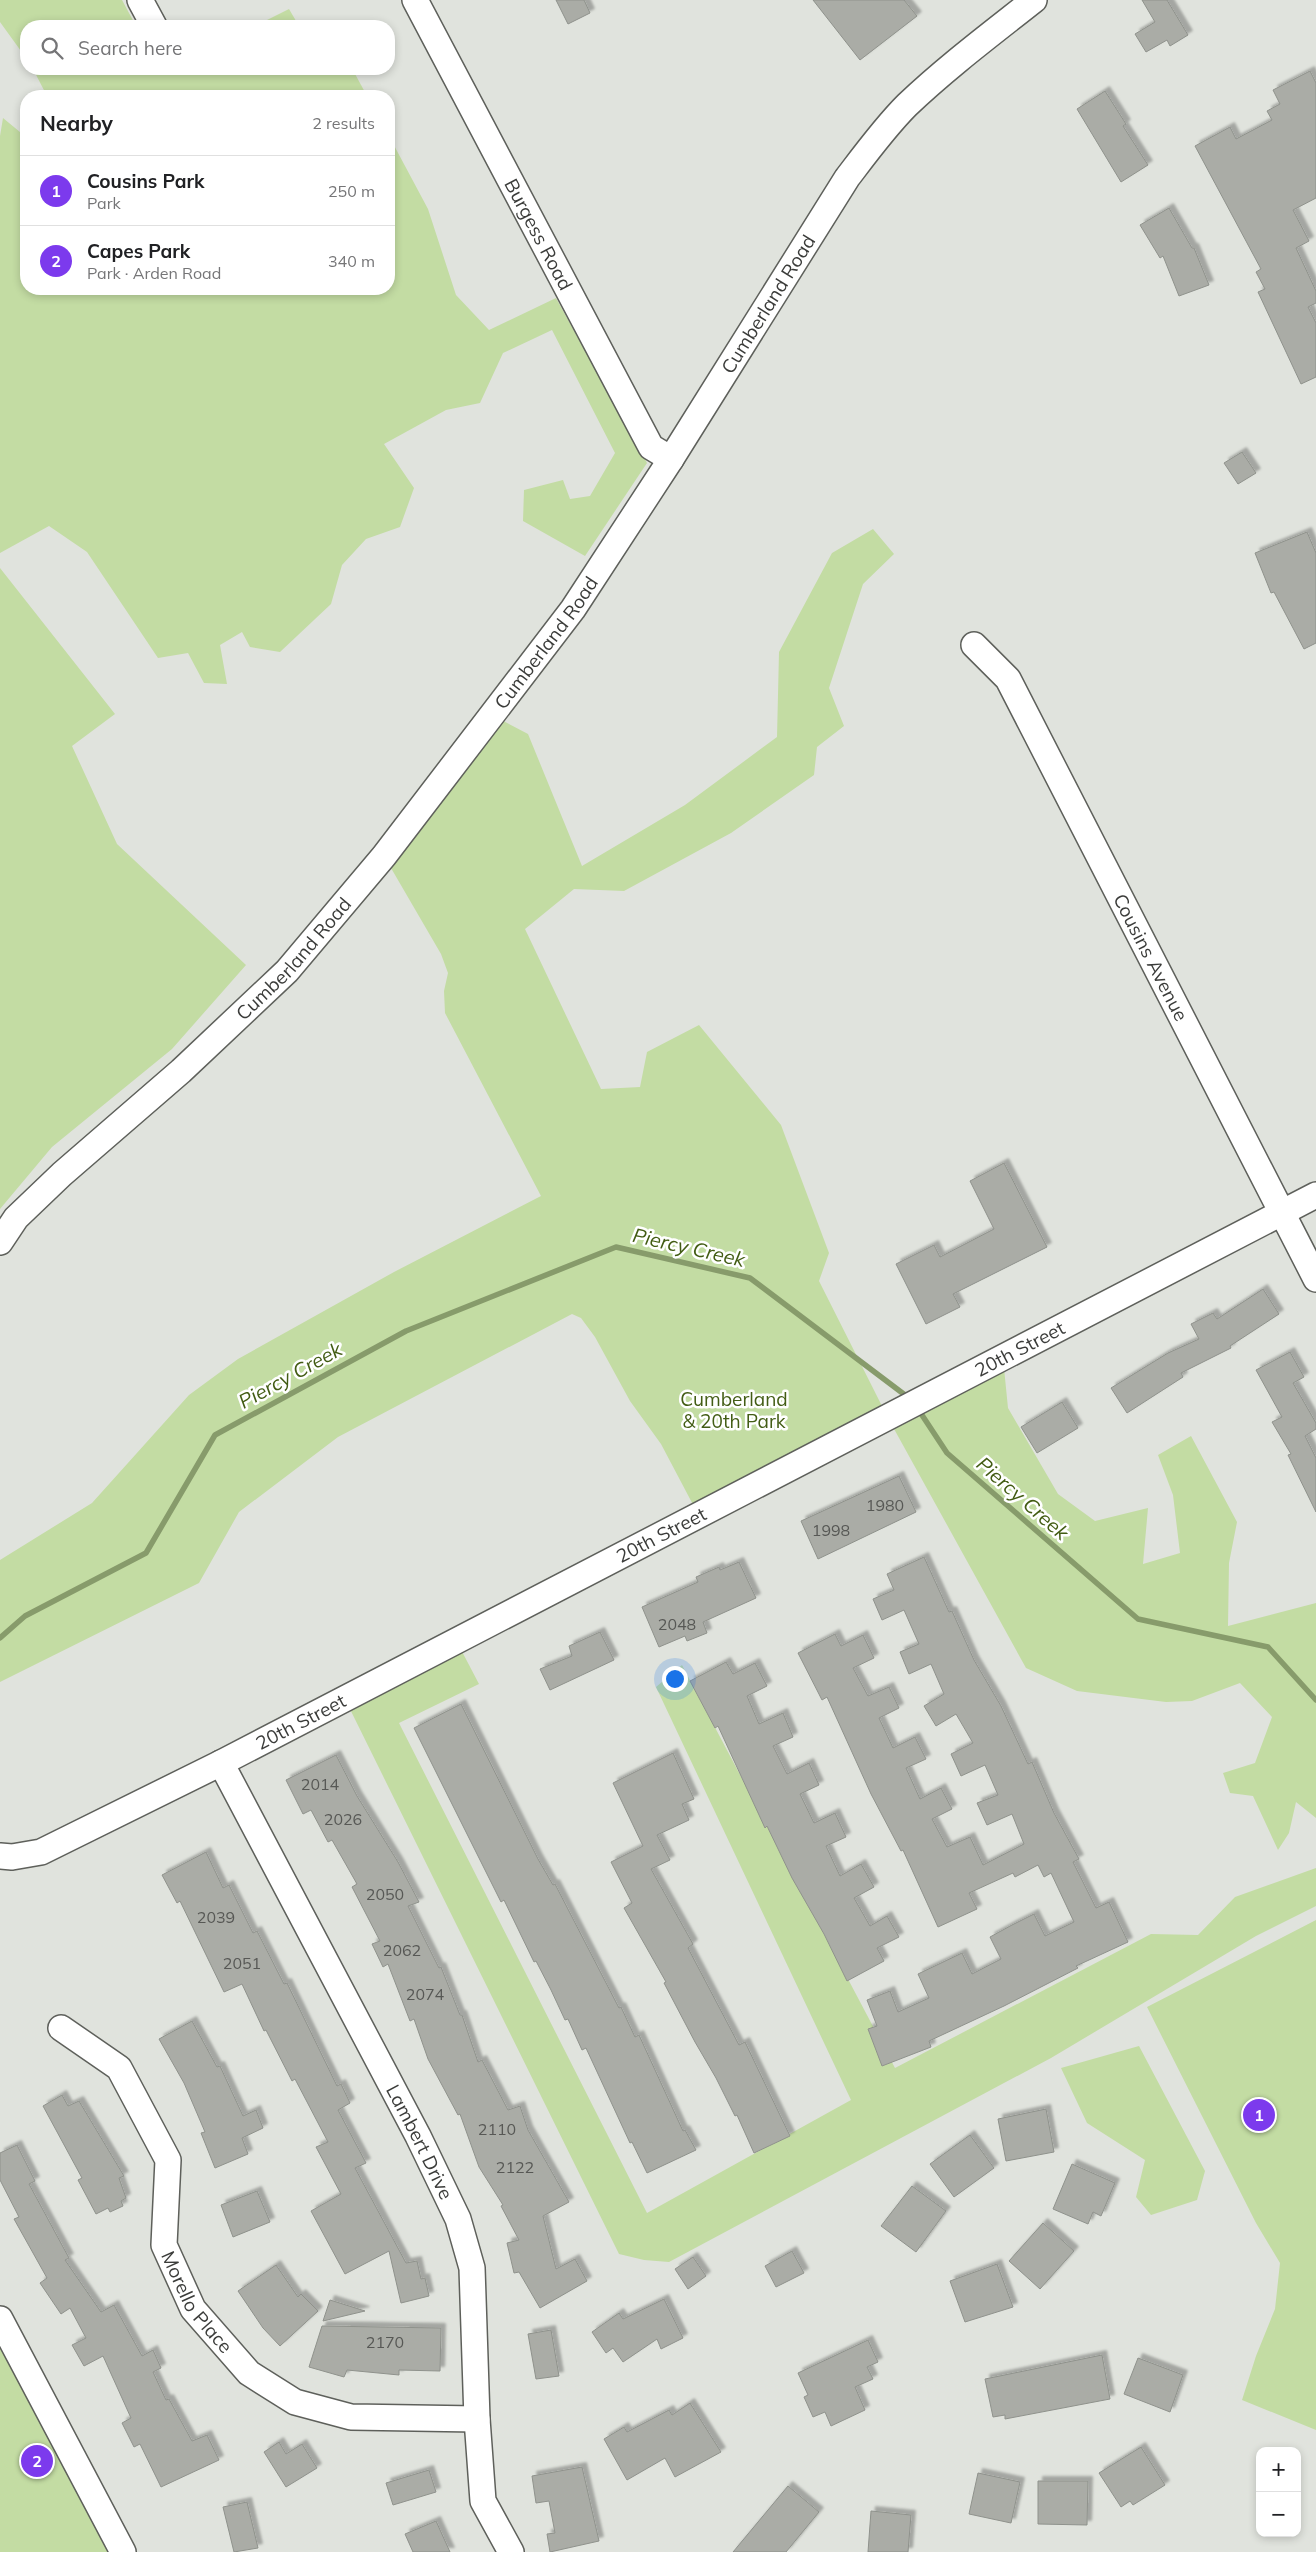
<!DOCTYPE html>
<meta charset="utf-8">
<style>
:root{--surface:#fff;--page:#f2f2f2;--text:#202124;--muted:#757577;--line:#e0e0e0;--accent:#7c3aed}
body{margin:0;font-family:Mulish,sans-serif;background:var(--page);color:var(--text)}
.controls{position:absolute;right:15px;bottom:15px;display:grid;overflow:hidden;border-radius:10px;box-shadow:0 2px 8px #0003}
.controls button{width:45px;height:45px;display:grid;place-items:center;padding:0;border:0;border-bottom:1px solid var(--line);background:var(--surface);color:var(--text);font:25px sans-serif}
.you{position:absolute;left:674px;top:1678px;width:18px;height:18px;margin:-12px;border:4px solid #fff;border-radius:50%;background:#1a73e8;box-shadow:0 0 0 8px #1a73e833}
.badge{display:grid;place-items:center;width:32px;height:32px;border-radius:50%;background:var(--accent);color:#fff;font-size:16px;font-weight:700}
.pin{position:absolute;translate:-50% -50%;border:2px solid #fff;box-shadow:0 1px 5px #0006}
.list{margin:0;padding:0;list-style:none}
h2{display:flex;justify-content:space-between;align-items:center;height:65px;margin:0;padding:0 20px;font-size:21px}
h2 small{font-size:16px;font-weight:400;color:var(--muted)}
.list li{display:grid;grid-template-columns:32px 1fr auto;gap:15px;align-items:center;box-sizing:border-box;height:70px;padding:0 20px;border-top:1px solid var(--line)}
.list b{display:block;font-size:19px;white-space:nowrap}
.list p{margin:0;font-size:16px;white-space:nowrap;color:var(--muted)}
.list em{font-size:16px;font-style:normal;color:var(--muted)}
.icon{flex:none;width:28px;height:28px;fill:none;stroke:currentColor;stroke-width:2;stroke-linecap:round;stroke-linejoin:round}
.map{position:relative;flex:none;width:1316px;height:2552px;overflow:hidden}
.search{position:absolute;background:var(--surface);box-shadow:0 2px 8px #0003;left:20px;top:20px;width:375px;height:55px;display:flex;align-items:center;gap:12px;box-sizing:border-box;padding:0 18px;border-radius:20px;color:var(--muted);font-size:19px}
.panel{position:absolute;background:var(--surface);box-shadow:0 2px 8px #0003;left:20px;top:90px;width:375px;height:205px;border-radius:20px}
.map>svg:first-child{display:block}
</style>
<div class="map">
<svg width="1316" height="2552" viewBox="0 0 1316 2552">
<defs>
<filter id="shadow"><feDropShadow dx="4.5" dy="-4.5" stdDeviation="1" flood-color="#0004"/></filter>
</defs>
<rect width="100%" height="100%" fill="#e0e3dd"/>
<path fill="#c3dca3" d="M0 0H122L136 26H26V58L0 22Z
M289 9 299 26H255Z
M33 69H159L162 75 174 69H360L354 72 367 96H47Z
M3 118 26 137V289H389V136L428 209 456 295 489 330 556 298 647 463 585 556 523 521 524 490 563 480 570 499 590 496 615 453 552 330 503 353 480 403 446 410 384 444 414 488 400 527 366 539 342 565 331 604 280 652 250 647 242 632 220 645 227 684 204 683 188 653 158 658 87 552 49 526 0 553V136Z
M873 529 894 554 863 584 829 688 844 726 817 747 814 775 731 833 624 891 574 889 525 929 601 1089 640 1087 647 1052 699 1025 781 1125 829 1253 819 1281 888 1418 1003 1358 1008 1408 1058 1494 1095 1521 1148 1508 1143 1564 1180 1553 1173 1495 1158 1455 1191 1436 1237 1522 1229 1563 1228 1626 1316 1603V1818L1296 1802 1289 1833 1278 1850 1253 1796 1230 1793 1223 1773 1255 1763 1272 1717 1240 1683 1192 1701 1166 1702 1077 1691 1026 1668 888 1418 699 1516 661 1444 630 1401 595 1337 581 1318 572 1314 338 1437 239 1512 199 1583 0 1682V1560L92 1503 189 1395 238 1359 394 1272 541 1196 445 1013 444 991 448 973 441 954 384 856 492 715 528 734 582 866 685 805 777 737 779 652 832 553Z
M0 568 115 714 72 746 117 844 246 965 172 1049 52 1147 0 1209Z
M457 1642 479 1684 399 1723 647 2213 851 2100 656 1687 682 1665 895 2068 1151 1934 1198 1935 1235 1897 1316 1868V1906L1256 1936 1051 2058 669 2262 644 2260 619 2254 345 1699Z
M1316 1920V2430L1242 2400 1256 2356 1275 2309 1280 2263 1256 2223 1147 2007Z
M1139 2046 1205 2171 1197 2200 1151 2215 1136 2197 1145 2160 1087 2123 1061 2068Z
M0 2319 123 2552H0Z"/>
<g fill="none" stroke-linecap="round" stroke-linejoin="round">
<path stroke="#879b6b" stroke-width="5.5" d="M918 1409 947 1453 1138 1619 1268 1647 1316 1700
M0 1638 25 1616 146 1553 215 1435 406 1331 616 1247 750 1278 909 1398"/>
</g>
<path fill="#aaaca6" stroke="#8f928c" filter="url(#shadow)" d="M556 0H584L590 13 568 24Z
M813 0H904L917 16 860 60Z
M1142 0H1167L1188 35 1170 46 1167 40 1146 52 1135 34 1155 22Z
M1310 71 1316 83V198L1293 210 1309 241 1296 248 1316 291V303L1308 307 1316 323V377L1301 384 1258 292 1265 289 1256 272 1261 269 1195 146 1230 127 1236 139 1272 120 1267 111 1280 104 1273 90Z
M1105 91 1126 124 1123 126 1148 165 1121 182 1077 109Z
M1169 208 1192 248H1194L1209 285 1179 296 1163 256 1160 258 1140 225Z
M1242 452 1256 473 1238 484 1224 463Z
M1307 532 1316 553V643L1304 649 1274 592 1271 593 1255 553Z
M1004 1163 1047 1247 953 1294 960 1307 926 1324 896 1264 934 1245 940 1257 994 1229 970 1181Z
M1263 1289 1279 1314 1230 1346 1231 1348 1181 1373 1183 1377 1127 1413 1111 1388 1168 1353 1199 1339 1191 1324 1213 1313 1217 1319Z
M1290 1352 1304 1377 1293 1383 1316 1423V1429L1305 1436 1316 1458V1512L1288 1455 1291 1454 1272 1422 1282 1417 1256 1370Z
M1062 1402 1078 1428 1037 1453 1021 1427Z
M899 1476 916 1512 818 1559 801 1521Z
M924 1557 949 1612 952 1611 974 1660 1001 1706 1028 1764 1032 1762 1054 1813 1079 1859 1073 1862 1096 1908 1109 1902 1128 1942 1076 1966 1078 1968 1004 2006 929 2041 931 2047 882 2066 868 2029 877 2026 867 2000 890 1991 898 2012 929 1998 918 1974 962 1953 972 1974 1001 1959 990 1937 1012 1925 1034 1914 1045 1936 1074 1922 1051 1873 1044 1877 1038 1865 1015 1877 1013 1873 969 1893 977 1909 938 1927 903 1850 901 1851 871 1794 827 1697 822 1700 798 1653 835 1634 841 1646 863 1635 874 1658 853 1668 868 1696 889 1687 899 1708 879 1718 893 1748 915 1737 926 1759 906 1768 920 1799 941 1788 952 1809 932 1819 947 1847 970 1837 983 1865 1024 1844 1012 1814 987 1825 977 1803 998 1795 985 1765 961 1776 951 1754 973 1743 956 1714 936 1726 924 1706 944 1694 931 1664 909 1674 900 1652 919 1644 904 1610 882 1620 873 1599 894 1590 887 1574Z
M739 1562 756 1598 703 1622 707 1633 687 1641 685 1636 659 1647 642 1607 698 1582 696 1577 719 1567 720 1570Z
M600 1632 614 1660 550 1690 540 1669 572 1656 569 1646Z
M726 1662 733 1674 755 1663 767 1686 747 1696 759 1724 783 1713 793 1737 773 1746 787 1774 809 1763 819 1785 800 1794 814 1823 835 1813 846 1837 826 1846 840 1876 861 1864 874 1887 854 1898 870 1926 887 1916 899 1937 877 1948 884 1961 847 1981 824 1934 792 1878 767 1826 765 1828 718 1726 715 1728 690 1681Z
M461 1704 538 1859 553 1885 555 1884 619 2008 621 2007 635 2037 639 2035 683 2131 685 2130 696 2150 647 2173 632 2142 630 2143 586 2048 582 2050 568 2019 565 2020 551 1990 536 1961 534 1962 504 1900 501 1902 414 1728Z
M673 1753 694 1799 682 1804 689 1820 657 1835 670 1860 651 1869 693 1944 688 1948 739 2045 745 2042 790 2136 754 2153 737 2115 735 2116 716 2078 695 2042 664 1983 666 1982 624 1908 632 1903 611 1862 643 1846 613 1783Z
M336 1755 357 1796 398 1862 419 1902 408 1906 439 1968 441 1967 460 2015H462L478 2062 482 2060 508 2110 520 2106 528 2130 569 2202 543 2216 556 2269 575 2259 587 2281 540 2308 519 2272 514 2273 507 2243 519 2240 501 2206 503 2205 479 2167 460 2114 458 2115 428 2059 414 2019 410 2021 388 1964 383 1967 372 1944 380 1941 352 1887 357 1884 332 1840 328 1842 311 1810 303 1814 286 1780Z
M206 1852 223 1888 229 1885 253 1933 257 1931 284 1984 287 1983 337 2086 341 2084 350 2103 338 2110 366 2163 355 2168 406 2263 417 2261 421 2279 425 2278 429 2296 401 2303 389 2251 345 2274 311 2211 341 2194 316 2147 328 2142 295 2079 292 2081 266 2030 264 2031 242 1984 224 1992 180 1901 177 1903 162 1875Z
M192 2021 217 2067 220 2066 243 2116 256 2110 263 2128 242 2138 248 2154 215 2168 201 2133 205 2132 184 2083 159 2039Z
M62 2095 68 2106 79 2101 124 2176 119 2178 126 2198 121 2201 123 2206 110 2212 108 2208 96 2214 78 2180 82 2178 43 2106Z
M1046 2109 1054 2152 1006 2161 998 2119Z
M970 2135 994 2168 954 2197 930 2164Z
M17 2145 35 2181 29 2184 69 2258 65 2260 101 2312 114 2305 142 2356 153 2350 161 2368 153 2372 166 2400 169 2399 192 2441 207 2435 219 2460 161 2487 140 2444 134 2447 122 2423 131 2418 103 2356 84 2366 72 2345 86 2338 70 2308 61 2314 40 2283 47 2278 14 2219 19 2217 0 2180V2153Z
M1072 2164 1115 2183 1101 2216 1093 2212 1088 2224 1053 2209Z
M912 2186 946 2211 916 2252 881 2226Z
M257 2191 270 2222 233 2237 221 2205Z
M1043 2223 1074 2251 1040 2289 1009 2261Z
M792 2251 804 2273 776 2287 765 2266Z
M693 2257 706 2276 688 2289 675 2269Z
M997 2264 1013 2307 965 2322 950 2281Z
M276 2265 298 2297 301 2294 318 2311 280 2346 263 2328 238 2291Z
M664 2299 683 2338 661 2349 657 2339 623 2362 613 2348 606 2353 592 2332 619 2313 623 2319Z
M330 2300 365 2311 323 2321Z
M322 2326 441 2328 440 2371 399 2370V2375L347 2370 344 2377 309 2367Z
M551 2330 559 2376 536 2379 528 2334Z
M868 2340 878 2362 867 2367 873 2379 855 2387 865 2410 831 2426 825 2412 813 2417 804 2397 808 2395 798 2373Z
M1102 2355 1110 2399 1005 2419V2415L993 2417 985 2379Z
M1138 2358 1183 2375 1170 2412 1124 2394Z
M690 2403 721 2452 675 2477 665 2458 627 2480 604 2439 624 2427 627 2432 669 2410 672 2415Z
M279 2442 286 2454 302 2444 317 2468 286 2487 264 2452Z
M1141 2447 1165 2485 1133 2505 1130 2501 1121 2507 1099 2473Z
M582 2467 599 2541 550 2552 547 2534 555 2533 549 2501 536 2503 532 2476Z
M429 2470 436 2492 393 2505 386 2483Z
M978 2473 1020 2482 1011 2523 969 2514Z
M1038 2481H1088L1087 2525 1038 2524Z
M788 2486 819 2512 786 2552H733Z
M247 2502 258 2548 234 2552 223 2507Z
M871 2511 911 2515 908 2552H868Z
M436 2521 450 2552H413L405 2534Z"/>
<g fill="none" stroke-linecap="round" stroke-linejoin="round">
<defs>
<g id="minor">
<path d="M140 0 154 26"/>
<path id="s1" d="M415 0 651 447 671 459"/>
<path id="s2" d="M974 645 1008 679 1316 1279"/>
<path id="s3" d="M0 1242 16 1218 62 1174 181 1071 287 971 384 856 573 609 671 459 847 178C866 153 885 127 907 105 947 67 991 34 1034 0"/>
<path id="s4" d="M221 1763 418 2136 458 2219 472 2268 477 2419 483 2501 511 2552"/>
<path id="s5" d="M0 1856 12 1857 41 1852 221 1763 1316 1195"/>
<path id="s6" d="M61 2028 119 2068 168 2160 164 2245 193 2309 249 2373 295 2402 351 2417 477 2419"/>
<path d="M0 2319 123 2552"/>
</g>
</defs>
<use href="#minor" stroke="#5e605b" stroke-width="28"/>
<use href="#minor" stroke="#fff" stroke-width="25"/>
</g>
<g text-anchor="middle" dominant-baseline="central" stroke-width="5" stroke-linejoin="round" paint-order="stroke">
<g font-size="16" fill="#575855">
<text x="885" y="1505">1980</text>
<text x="831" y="1530">1998</text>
<text x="677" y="1624">2048</text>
<text x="320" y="1784">2014</text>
<text x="343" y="1819">2026</text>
<text x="385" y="1894">2050</text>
<text x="216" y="1917">2039</text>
<text x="402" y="1950">2062</text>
<text x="242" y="1963">2051</text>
<text x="425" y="1994">2074</text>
<text x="497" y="2129">2110</text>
<text x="515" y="2167">2122</text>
<text x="385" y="2342">2170</text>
</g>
<g font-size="19" fill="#3b3c3a" stroke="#fff">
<text stroke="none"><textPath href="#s1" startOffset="265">Burgess Road</textPath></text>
<text stroke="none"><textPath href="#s3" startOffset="1219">Cumberland Road</textPath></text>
<text stroke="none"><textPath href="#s3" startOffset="814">Cumberland Road</textPath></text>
<text stroke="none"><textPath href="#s2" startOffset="361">Cousins Avenue</textPath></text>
<text stroke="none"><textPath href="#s3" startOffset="409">Cumberland Road</textPath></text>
<text stroke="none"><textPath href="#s5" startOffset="1142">20th Street</textPath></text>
<text stroke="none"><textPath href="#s5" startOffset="738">20th Street</textPath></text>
<text stroke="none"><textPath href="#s5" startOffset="332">20th Street</textPath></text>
<text stroke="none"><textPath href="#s4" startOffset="428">Lambert Drive</textPath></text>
<text stroke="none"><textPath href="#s6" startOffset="326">Morello Place</textPath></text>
</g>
<g font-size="19" fill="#435d15" stroke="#fff">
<text x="734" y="1399">Cumberland<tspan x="734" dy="22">&amp; 20th Park</tspan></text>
</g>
<g font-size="20" font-style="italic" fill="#425c13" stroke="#fff">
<text transform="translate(689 1247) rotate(13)">Piercy Creek</text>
<text transform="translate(290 1375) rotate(-29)">Piercy Creek</text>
<text transform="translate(1023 1498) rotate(41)">Piercy Creek</text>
</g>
</g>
</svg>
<div class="controls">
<button>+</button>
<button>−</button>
</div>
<div class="you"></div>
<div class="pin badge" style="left:1259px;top:2115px">1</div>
<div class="pin badge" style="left:37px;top:2461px">2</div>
<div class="search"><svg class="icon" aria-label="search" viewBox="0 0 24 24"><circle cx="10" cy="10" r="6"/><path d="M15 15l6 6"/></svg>Search here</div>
<section class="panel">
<h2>Nearby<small>2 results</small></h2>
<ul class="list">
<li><span class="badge">1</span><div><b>Cousins Park</b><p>Park</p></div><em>250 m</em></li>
<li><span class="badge">2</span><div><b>Capes Park</b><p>Park · Arden Road</p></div><em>340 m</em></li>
</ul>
</section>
</div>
